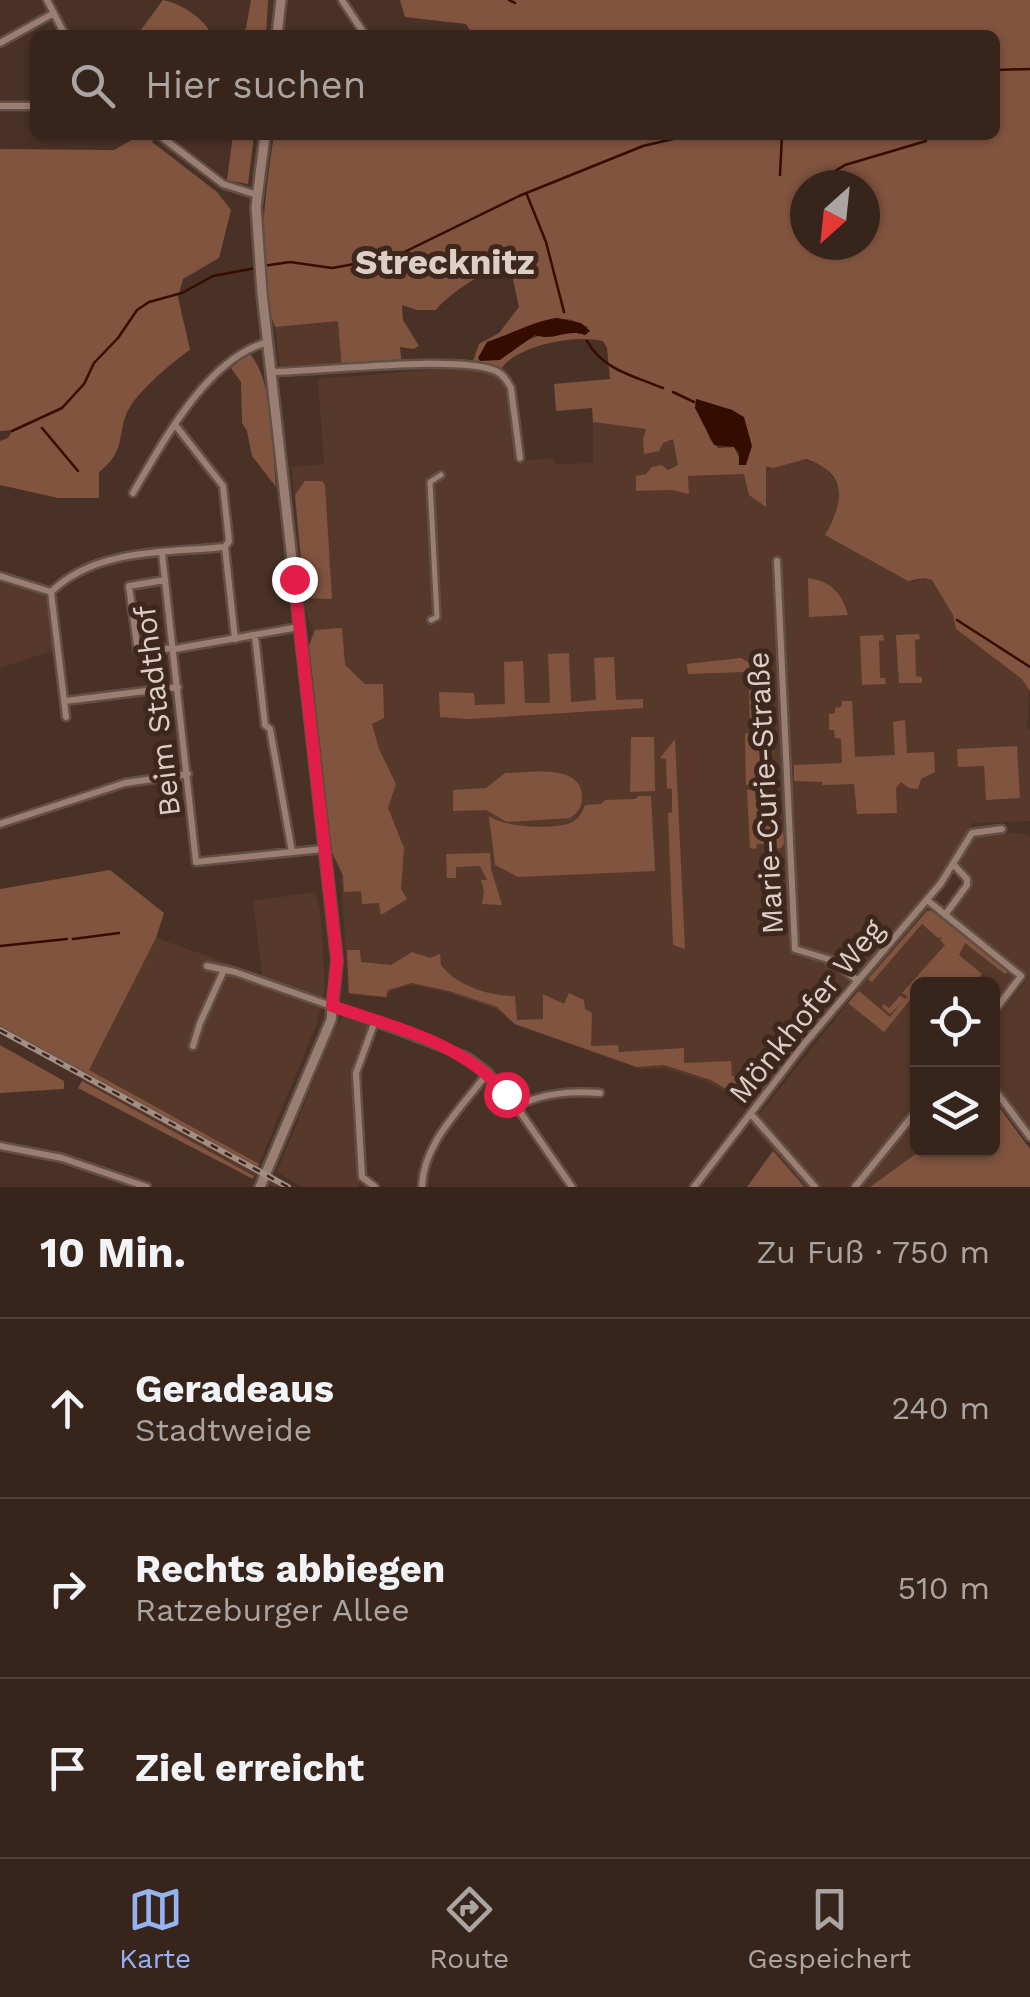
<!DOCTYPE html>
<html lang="de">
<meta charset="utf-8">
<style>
:root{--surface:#37251c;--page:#3e2d25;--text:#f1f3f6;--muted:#aaa5a3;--line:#51423b;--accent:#95b2f1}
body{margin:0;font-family:"Work Sans",sans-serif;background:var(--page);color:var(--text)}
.controls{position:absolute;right:30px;bottom:30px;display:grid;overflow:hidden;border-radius:15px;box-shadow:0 2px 8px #0004}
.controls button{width:90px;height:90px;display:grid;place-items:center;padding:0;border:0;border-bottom:2px solid var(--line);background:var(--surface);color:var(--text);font:50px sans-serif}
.compass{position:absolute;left:790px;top:170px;width:90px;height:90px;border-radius:50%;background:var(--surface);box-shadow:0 2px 8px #0004;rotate:207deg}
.stop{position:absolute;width:30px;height:30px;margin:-22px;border:8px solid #e11d48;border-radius:50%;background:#fff}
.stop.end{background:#e11d48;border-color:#fff;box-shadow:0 2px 10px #0008}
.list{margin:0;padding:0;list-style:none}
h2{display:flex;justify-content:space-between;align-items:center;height:130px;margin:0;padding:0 40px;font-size:42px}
h2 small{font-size:32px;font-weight:400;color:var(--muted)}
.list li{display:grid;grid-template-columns:65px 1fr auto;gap:30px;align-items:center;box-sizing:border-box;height:180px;padding:0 40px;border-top:2px solid var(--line)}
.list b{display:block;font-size:38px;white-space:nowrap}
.list p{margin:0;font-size:32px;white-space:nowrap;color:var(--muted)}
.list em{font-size:32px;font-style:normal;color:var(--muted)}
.icon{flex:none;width:55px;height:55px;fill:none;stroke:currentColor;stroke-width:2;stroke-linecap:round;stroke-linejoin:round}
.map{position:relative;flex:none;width:1030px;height:1187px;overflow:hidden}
.search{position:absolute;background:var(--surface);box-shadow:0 2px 8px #0004;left:30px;right:30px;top:30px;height:110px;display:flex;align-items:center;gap:25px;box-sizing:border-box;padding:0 35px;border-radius:15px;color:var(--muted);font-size:38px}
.sheet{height:670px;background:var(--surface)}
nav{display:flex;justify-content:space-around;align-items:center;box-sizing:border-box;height:140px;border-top:2px solid var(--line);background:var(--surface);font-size:28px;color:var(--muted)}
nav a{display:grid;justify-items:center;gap:5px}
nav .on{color:var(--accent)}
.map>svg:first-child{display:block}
</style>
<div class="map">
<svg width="1030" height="1187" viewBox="0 0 1030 1187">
<rect width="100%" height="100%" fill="#493126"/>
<path fill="#57392b" d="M338 321 342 370 281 372 275 327Z
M442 369 485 370 506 379 521 461 554 458 555 464 593 463V422L647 429 663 443 673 438 678 465 637 476V491L672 490 689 494 688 476 745 474 764 465 773 468 801 459 825 467 838 486 841 503 825 535 913 582 924 578 932 580 953 615 1030 681 1027 728 1030 730V821L973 823 952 860 922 899 944 920 969 887 959 862 975 837 981 833 996 832 1026 834 1030 837V1130L992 1079 993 1023 1029 977 1023 972 993 1010 992 984H918V1150H921L870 1187H804L751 1125 861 986 853 977 806 1032 750 1106 710 1083 664 1068 640 1069 515 1025 496 1009 448 993 412 985 390 991 387 998 348 994 341 874 331 852 309 646 313 629 304 608 292 467 324 464 318 379Z
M0 578 44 593 49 600 54 650 0 668Z
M315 892 320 909 325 988 317 1023 259 1164 89 1070 156 938 262 975 253 901Z
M346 1011 375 1021 358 1067 362 1177 358 1187H303L277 1172 334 1030Z
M87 1073 294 1187H274L82 1081Z"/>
<path fill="#81543f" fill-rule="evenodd" d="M163 0C180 3 206 19 211 35H137Z
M251 0H268L266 35H240L246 28Z
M400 0H1030V691L1022 679 956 629 953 615 932 580 924 578 908 581 825 535C844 502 849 473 806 459L773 468 766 466V507L749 495 744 474 688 476 689 494 672 490 636 491V476L646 474 652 467 661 465 668 470 678 465 673 439 663 443 659 451 644 454 643 439 646 429 593 422 592 408 556 411 554 384 610 379 607 348 603 341C576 334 514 345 500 371L471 367 479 344 499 333 519 307 510 266C490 266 448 294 436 310H417L402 305 403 320 419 346 413 349 400 347 402 367 342 370 338 321 275 327C254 271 265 193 274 135H995V35H473L466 24 405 17ZM805 185H865V245H805ZM557 318 572 320 588 327 585 335C559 326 526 336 508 354L487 342C511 335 532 323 557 318ZM696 399 732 410 743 466 734 447 718 448 710 439Z
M141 135 154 139 152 142 217 192 231 210 219 258 183 279 178 297 190 350C174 360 139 391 130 407 116 429 128 451 99 472V498H58L0 485V441L8 438 13 430 0 431V149L114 150Z
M233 135H254L248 184 227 180Z
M249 353C274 379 272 451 276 487L252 456 247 431 242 423 241 382 231 368Z
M305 481H322L325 485 332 599 305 598 295 495Z
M808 578C831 581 842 593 848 615L809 617Z
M342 628 345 665 365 684H383L384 718 372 724 379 749 396 784 388 808 404 848 401 889 407 899 381 915 379 903 362 904 361 891 344 892 343 875 332 852 309 646 315 630Z
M919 634 920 639 915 640 916 676 922 677V683H899L896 635Z
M883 635 884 640 879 641 880 678H885L886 684 862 685 860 636Z
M569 653 571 702 596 700 594 658 614 657 616 700 643 699V708L469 719 440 717 439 692 474 693 475 705 505 704 504 662 523 661 525 703H550L548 654Z
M741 658 752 664 744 672 688 674 687 664Z
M755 687 768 694V726L773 732 771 783 746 785 745 734 750 732 749 691Z
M842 701H852L855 757 895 755 893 722 905 720 907 753 934 752 935 772 921 779 918 789 909 788 901 782 896 788 897 813 857 814 854 784 822 785V782L794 781V765L842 763 841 739 835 738 834 730H829V714L835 713V708L841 707Z
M631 737H654L655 791 630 792Z
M675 739 685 949 673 945 668 813 672 812V789L667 788 666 759 660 758Z
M1017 746 1020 798 986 800 984 766 958 767 957 749Z
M505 773C528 773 583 762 582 798 582 808 577 813 570 818L507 822 486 810 453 811V790L486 788Z
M772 789 773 817 783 826 784 843 781 848 770 849 769 844H757L756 849 750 848 747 790Z
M639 796H651L655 871 518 877 495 865 489 816C503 827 553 830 570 823 578 820 582 813 585 805L601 804 605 800 635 799Z
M490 853 491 869 502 905 482 904 484 891 481 880H487L480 866 456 867V878H447L446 854Z
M110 870 164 913 156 938 89 1070 259 1164 258 1167 0 1026V889Z
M927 911H932L1008 972 1005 974 965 943 959 955 982 974 974 984H918L917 1004 910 1000 884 1032 848 1003 859 991 890 1017 903 1001 890 1014 882 1007 884 1004 889 1008 900 996 906 999 907 996 902 993 945 945 940 940 942 937 938 938 922 924 872 982 868 979Z
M347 950H360L361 962 391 965 412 952 430 958 440 954 441 965C457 986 489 996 515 996L517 1020 543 1019V994L564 1004 569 993 584 1000 585 1009 592 1013 591 1046 618 1045 619 1052 684 1048V1063L731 1061 732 1076 770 1075 749 1103 711 1080 664 1065 637 1067 515 1024 497 1007 449 991 412 983 388 990 386 997 349 993Z
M0 1045 64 1081V1089L0 1093Z
M82 1081 254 1176 253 1179 78 1088Z
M993 1099 1030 1149V1187H870L921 1150H992Z
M773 1151 800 1182 804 1187H747Z"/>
<path fill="#350d00" d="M556 318 581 323 590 331 585 335C566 328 554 342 535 335L500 360 480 361 478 358 487 342C511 334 532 322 556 318Z
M696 399 732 410 744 417 752 446 746 465H739V453L734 447 714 445 695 408Z"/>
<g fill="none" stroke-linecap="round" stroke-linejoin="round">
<path stroke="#350d00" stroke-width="2.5" d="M509 0 515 3
M995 70 1030 69
M780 175 782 135
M812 185 845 165 926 141
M527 195 546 242 564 312
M263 266 290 262 332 268 394 257 519 196 643 146 690 135
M587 341C603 370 634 376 663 388
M673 392 694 402
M42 428 78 471
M12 431 62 408 84 384 94 363 118 338 137 310 149 302 182 293 213 276 256 268
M957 620 1030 667
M73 939 119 933
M0 946 67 939"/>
<defs>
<path id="pedestrian" d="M431 620 437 617 430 482 441 475"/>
<path id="minor" d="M47 0 65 35
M342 0 365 35
M0 43 54 13
M0 106H35
M159 135 223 184 257 195
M271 372C321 372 458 354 496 371 504 375 507 381 511 388L520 458
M176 426 223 486 229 541 225 547 235 639
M133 493C163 442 207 358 268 342
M162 553 196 862 323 849
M777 561 795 949 831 960 857 980
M0 576 51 592C96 548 166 553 225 547
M165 580 129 586 138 652 173 648
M51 592 66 717
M255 636 265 725 270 729 292 852
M175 649 299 627
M65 701 178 687
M0 824 125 783 188 774
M927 900 1021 976 992 1014
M945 915 967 885V879L954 865
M207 966 235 972 357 1015 468 1057 488 1072 516 1106 572 1187
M193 1046 200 1023 223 972
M992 1086 1030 1137
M516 1106C545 1093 569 1091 600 1093
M751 1114 815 1187
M0 1146 62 1158 147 1187
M375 1187 362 1177 356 1073 375 1021
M422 1187C423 1142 463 1107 488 1072
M694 1187 804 1044 941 883 972 833 1002 829
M855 1187 918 1109"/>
<path id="secondary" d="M277 35 281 0
M260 1187 331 1020 337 960 262 293 256 207 265 135"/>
</defs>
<use href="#pedestrian" stroke="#624f45" stroke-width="10"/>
<use href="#minor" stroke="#624f45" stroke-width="11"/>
<use href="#secondary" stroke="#624f45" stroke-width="14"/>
<use href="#pedestrian" stroke="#9a7e71" stroke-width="5"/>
<use href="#minor" stroke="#9a7e71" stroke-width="6"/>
<use href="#secondary" stroke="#9a7e71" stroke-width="9"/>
<defs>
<path id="rail" d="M0 1030 288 1187"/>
</defs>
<use href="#rail" stroke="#a18e85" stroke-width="6"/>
<use href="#rail" stroke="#3e271c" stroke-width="2.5" stroke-dasharray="8" stroke-linecap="butt"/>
</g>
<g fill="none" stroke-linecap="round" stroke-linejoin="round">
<path stroke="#e11d48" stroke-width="12" d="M294 579 337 960 332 1006C394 1027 462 1042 506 1094"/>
</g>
<g text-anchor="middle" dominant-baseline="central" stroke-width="10" stroke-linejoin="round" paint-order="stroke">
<g font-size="30" fill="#ddcec6" stroke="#3e271c">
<text transform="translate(157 711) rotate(-97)">Beim Stadthof</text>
<text transform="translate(765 793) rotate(-93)">Marie-Curie-Straße</text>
<text transform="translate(806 1011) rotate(-51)">Mönkhofer Weg</text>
</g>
<g font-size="35" font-weight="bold" fill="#ddcec6" stroke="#3e271c">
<text x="445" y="262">Strecknitz</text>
</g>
</g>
</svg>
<div class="controls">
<button><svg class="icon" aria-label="locate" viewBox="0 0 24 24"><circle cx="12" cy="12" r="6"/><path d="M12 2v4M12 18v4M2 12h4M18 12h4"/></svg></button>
<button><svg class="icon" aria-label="layers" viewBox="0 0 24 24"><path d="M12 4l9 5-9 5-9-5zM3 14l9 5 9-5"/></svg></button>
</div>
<svg class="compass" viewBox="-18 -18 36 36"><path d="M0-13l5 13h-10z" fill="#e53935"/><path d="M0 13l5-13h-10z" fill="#aaa5a3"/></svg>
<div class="stop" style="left:506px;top:1094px"></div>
<div class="stop end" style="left:294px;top:579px"></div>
<div class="search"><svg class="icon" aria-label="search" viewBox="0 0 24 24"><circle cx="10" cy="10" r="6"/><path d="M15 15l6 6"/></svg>Hier suchen</div>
</div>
<section class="sheet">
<h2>10 Min.<small>Zu Fuß · 750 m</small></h2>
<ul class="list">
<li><svg class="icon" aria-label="ahead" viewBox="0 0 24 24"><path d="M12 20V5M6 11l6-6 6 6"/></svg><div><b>Geradeaus</b><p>Stadtweide</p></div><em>240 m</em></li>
<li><svg class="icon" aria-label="right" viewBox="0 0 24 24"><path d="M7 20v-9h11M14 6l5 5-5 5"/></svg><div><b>Rechts abbiegen</b><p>Ratzeburger Allee</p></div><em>510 m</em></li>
<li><svg class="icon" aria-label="arrive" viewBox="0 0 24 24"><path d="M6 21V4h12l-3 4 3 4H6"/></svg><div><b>Ziel erreicht</b></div></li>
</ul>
</section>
<nav>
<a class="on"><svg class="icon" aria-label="map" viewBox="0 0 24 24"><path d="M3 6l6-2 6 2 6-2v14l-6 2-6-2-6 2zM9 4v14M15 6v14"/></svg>Karte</a>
<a><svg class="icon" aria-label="directions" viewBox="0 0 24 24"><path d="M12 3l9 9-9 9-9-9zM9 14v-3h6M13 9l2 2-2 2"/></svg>Route</a>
<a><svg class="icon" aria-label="saved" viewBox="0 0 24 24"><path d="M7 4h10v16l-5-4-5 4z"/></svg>Gespeichert</a>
</nav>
